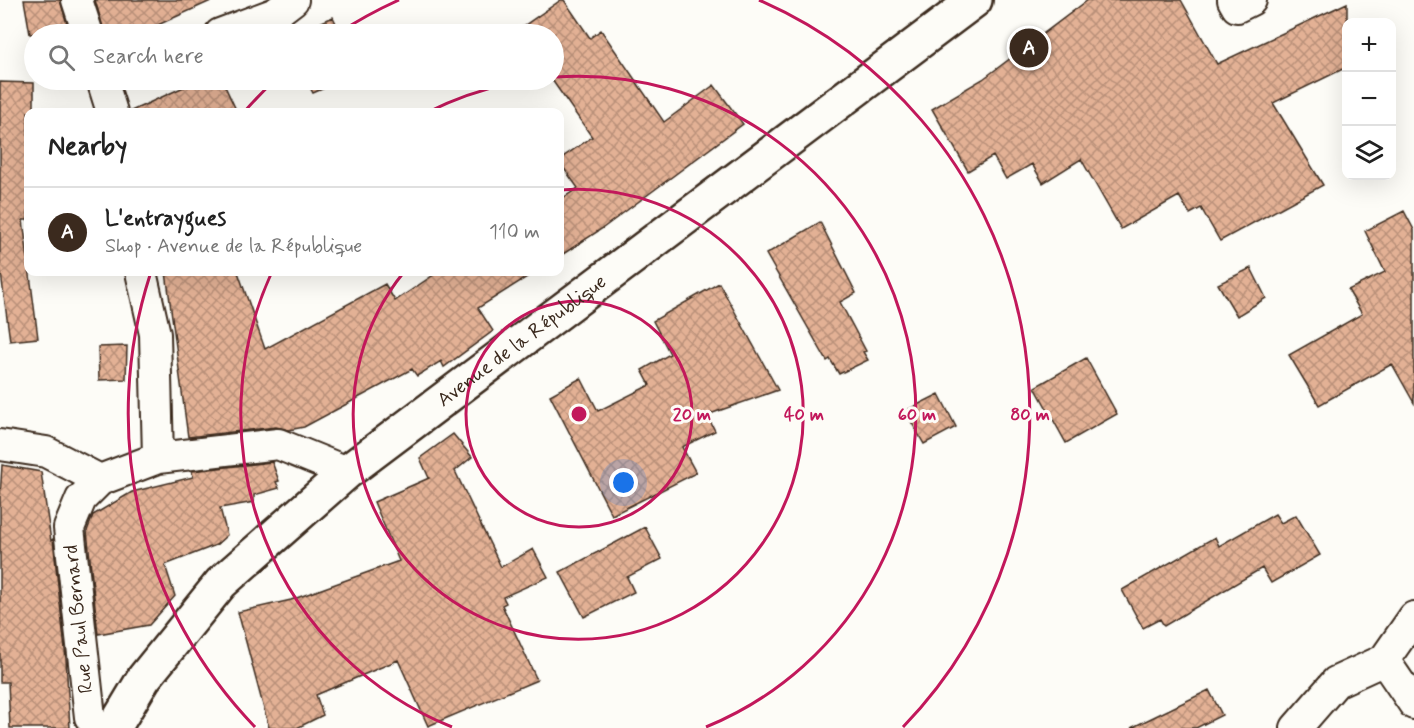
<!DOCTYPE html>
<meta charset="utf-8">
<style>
:root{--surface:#fff;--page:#f6f6f6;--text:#222;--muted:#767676;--line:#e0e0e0;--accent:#3b2a1e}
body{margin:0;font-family:Mynerve,sans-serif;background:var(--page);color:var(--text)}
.controls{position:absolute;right:18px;top:18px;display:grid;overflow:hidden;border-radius:12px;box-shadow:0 6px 24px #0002}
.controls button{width:54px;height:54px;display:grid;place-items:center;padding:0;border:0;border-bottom:2px solid var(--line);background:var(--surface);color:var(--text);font:30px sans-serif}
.you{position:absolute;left:624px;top:483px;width:21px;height:21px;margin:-15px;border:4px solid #fff;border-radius:50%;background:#1a73e8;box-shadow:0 0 0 9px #1a73e833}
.badge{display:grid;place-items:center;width:39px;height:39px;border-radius:50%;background:var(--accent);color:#fff;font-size:20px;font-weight:700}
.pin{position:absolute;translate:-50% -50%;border:3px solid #fff;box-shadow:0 2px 6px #0006}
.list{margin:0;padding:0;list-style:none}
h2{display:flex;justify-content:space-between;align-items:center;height:78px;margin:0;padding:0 24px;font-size:26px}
h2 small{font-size:20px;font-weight:400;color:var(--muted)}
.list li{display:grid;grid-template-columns:39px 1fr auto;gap:18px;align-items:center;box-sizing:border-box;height:90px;padding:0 24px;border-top:2px solid var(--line)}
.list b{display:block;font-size:22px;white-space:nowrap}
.list p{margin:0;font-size:20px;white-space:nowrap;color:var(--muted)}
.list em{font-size:20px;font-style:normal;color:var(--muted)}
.icon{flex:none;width:33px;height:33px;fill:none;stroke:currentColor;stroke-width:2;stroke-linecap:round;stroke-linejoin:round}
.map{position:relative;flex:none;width:1414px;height:728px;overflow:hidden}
.search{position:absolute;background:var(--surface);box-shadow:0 6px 24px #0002;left:24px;top:24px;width:540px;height:66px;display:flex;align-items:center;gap:15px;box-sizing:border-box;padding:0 21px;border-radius:33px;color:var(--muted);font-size:22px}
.panel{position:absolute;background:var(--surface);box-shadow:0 6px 24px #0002;left:24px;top:108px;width:540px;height:168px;border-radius:12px}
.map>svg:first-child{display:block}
</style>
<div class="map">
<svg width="1414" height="728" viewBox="0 0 1414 728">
<defs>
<pattern id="building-cross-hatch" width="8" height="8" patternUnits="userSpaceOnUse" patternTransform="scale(1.5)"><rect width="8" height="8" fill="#e3b195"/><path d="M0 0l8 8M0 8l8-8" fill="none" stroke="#b99079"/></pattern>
</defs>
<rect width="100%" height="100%" fill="#fdfcf7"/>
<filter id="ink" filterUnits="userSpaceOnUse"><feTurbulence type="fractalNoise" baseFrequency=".0167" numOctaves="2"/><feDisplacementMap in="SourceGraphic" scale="12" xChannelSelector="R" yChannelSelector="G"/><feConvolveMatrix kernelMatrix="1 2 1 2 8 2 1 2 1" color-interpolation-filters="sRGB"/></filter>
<g filter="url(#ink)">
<path fill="url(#building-cross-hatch)" stroke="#3b2a1e" stroke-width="1.5" d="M24 0H60L70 34H30Z
M95 0H213L138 34H105Z
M561 0H564L590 38 601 30 664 122 714 85 743 124 603 228 560 256V200L578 188 560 163V159L592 137 552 80 554 34H521L518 30Z
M1088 0H1181L1217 64 1347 3V67L1273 103 1323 185 1220 241 1201 208 1190 214 1179 196 1121 229 1081 159 1043 183 1032 164 1006 179 993 156 968 171 932 109 983 79Z
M333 17 341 34H295Z
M199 80H222L237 112H129Z
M306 80H343L313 93Z
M0 82 34 83V112H28V220H23L38 338 10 341 0 266Z
M1404 211 1414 230V403L1392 364 1319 405 1289 355 1362 314 1348 290 1385 272 1365 231Z
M820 222 856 293 840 302 866 351 863 352 868 360 839 374 830 359 827 361 766 254Z
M1251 268 1266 298 1237 316 1218 284Z
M166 272H238L265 349 385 284 395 301 438 272H535L478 308 493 331 444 367 441 361 417 376 412 369 304 427 289 430 276 427 188 437Z
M719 283 778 390 707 415 715 431 682 447 696 473 612 515 550 395 581 378 598 411 650 385 642 370 670 354 653 321Z
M127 346 126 379 99 380 98 347Z
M1086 358 1117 414 1066 443 1035 387Z
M939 394 956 427 924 444 905 411Z
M453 434 472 457 455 471 501 567 533 549 548 577 503 597 506 603 502 605 537 680 428 726 398 660 316 695 323 715 297 728H269L238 612 291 600 399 561 374 502 429 478 420 458Z
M272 462 279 481 276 482 279 488 254 495V502L220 508 227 535 216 545 165 565 175 596 149 625 98 634 87 531 93 515 132 492 193 477 192 471Z
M2 465 41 472 51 541 53 539 66 659 70 728H10L8 682H0V496Z
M1275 514 1281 523 1296 515 1320 555 1271 583 1262 568 1164 626 1160 619 1143 628 1122 590 1215 537 1219 546Z
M645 527 662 559 627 577 634 592 584 617 560 572Z
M1209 690 1222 715 1196 728H1131Z"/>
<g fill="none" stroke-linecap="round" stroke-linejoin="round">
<defs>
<path id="minor" d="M77 0 88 34
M1233 0 1237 7 1251 0
M220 34 276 13 293 0
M102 80 112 112
M0 445 46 452 100 480
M158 458 278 444 347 472
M1384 660 1414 704
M97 728 90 717 69 528 81 499 100 480 158 458 155 334 141 272
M1296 728 1336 682 1384 660 1414 617"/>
<g id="primary">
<path id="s1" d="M114 728 144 678 221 583 347 472 975 0"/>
</g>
</defs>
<use href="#minor" stroke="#3b2a1e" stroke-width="34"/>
<use href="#primary" stroke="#3b2a1e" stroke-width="38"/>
<use href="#minor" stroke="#fdfcf7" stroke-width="30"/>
<use href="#primary" stroke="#fdfcf7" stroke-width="33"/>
</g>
</g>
<g fill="none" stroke="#c2185b" stroke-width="3">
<circle cx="579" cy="414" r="113"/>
<path d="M561 190A225 225 0 1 1 404 272"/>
<path d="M452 727A338 338 0 0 1 271 274M428 112A338 338 0 0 1 529 80M555 77A338 338 0 0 1 706 727"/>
<path d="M255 727A451 451 0 0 1 150 275M244 112A451 451 0 0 1 274 81M337 34A451 451 0 0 1 399 0M759 0A451 451 0 0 1 903 727"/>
</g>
<g text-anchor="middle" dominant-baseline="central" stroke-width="6" stroke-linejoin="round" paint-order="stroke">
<g font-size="20" fill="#3b2a1e" stroke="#fdfcf7">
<text stroke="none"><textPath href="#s1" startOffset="567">Avenue de la République</textPath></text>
<text transform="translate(79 619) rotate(-96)">Rue Paul Bernard</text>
</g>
</g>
<circle cx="579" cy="414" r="9" fill="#c2185b" stroke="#fdfcf7" stroke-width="3"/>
<g font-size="18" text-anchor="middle" font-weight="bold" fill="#c2185b" stroke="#fdfcf7" stroke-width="6" stroke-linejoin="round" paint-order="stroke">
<text x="692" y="420">20 m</text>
<text x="804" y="420">40 m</text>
<text x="917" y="420">60 m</text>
<text x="1030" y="420">80 m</text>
</g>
</svg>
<div class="controls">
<button>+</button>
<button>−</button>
<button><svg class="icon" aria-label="layers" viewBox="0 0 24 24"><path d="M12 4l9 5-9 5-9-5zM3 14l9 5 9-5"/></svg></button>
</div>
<div class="you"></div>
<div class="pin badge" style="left:1029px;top:48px">A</div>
<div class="search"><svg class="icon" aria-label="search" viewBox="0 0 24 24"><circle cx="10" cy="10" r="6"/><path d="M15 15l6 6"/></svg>Search here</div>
<section class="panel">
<h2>Nearby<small></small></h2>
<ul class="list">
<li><span class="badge">A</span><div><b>L'entraygues</b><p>Shop · Avenue de la République</p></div><em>110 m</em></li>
</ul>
</section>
</div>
